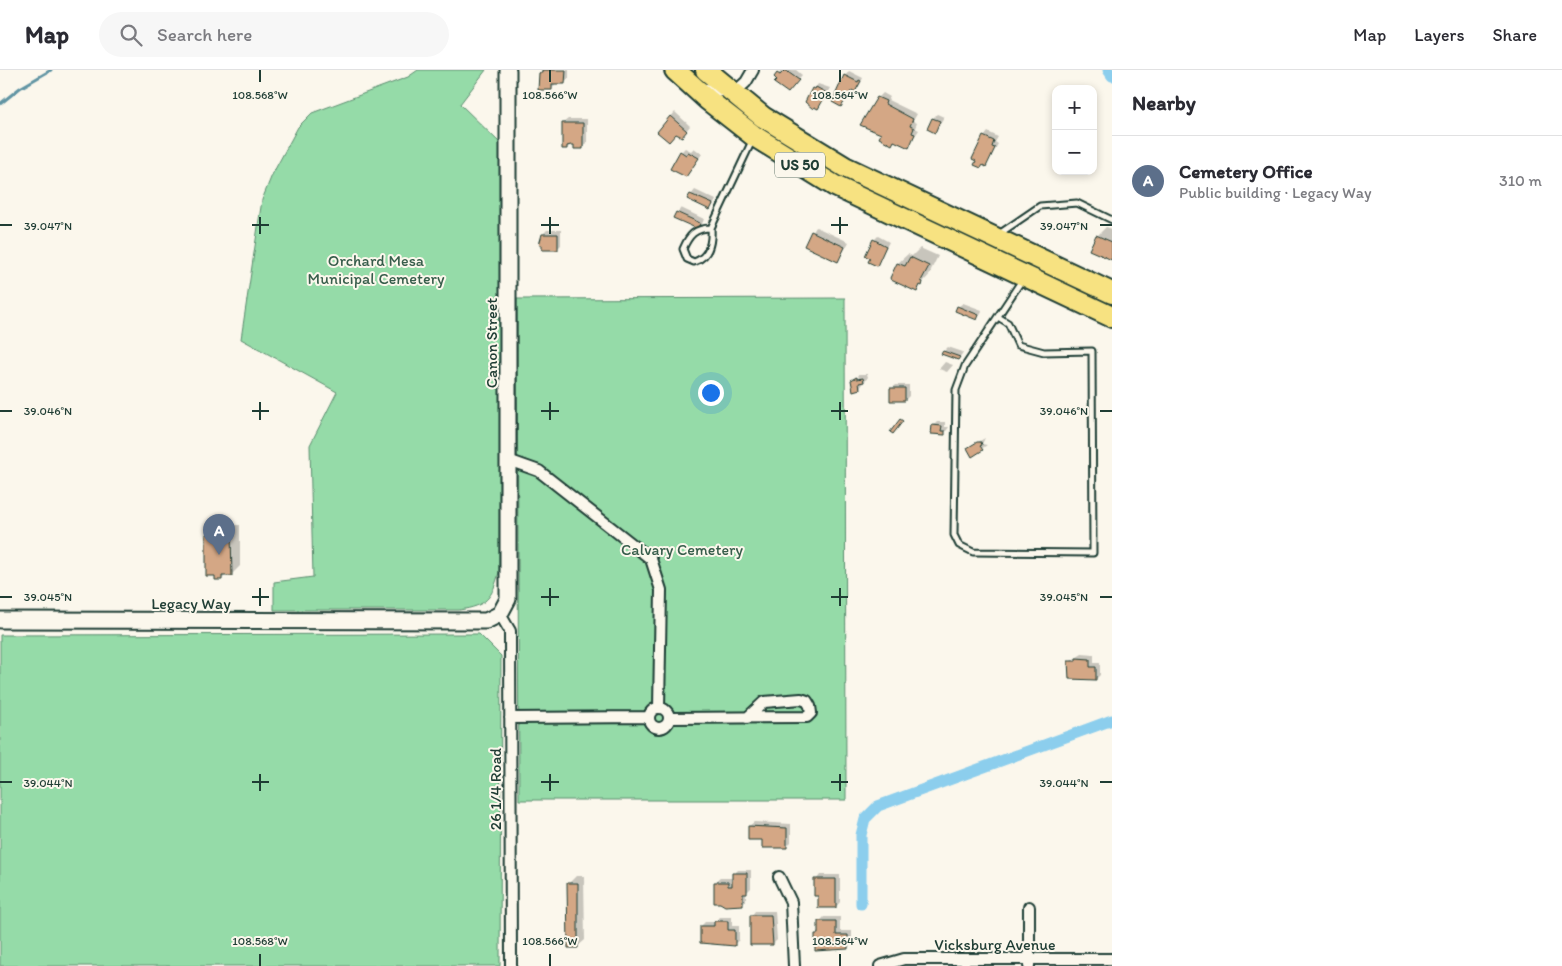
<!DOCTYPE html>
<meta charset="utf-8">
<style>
:root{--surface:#fff;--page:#f7f7f7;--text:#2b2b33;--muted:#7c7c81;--line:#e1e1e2;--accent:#d93025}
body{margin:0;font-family:Itim,sans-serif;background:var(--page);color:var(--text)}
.controls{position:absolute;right:15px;top:15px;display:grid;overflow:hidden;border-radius:10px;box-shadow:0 2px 8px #0003}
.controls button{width:45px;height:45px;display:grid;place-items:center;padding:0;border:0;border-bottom:1px solid var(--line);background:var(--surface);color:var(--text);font:25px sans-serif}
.you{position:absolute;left:710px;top:322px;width:18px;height:18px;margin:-12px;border:4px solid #fff;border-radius:50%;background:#1a73e8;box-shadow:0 0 0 8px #1a73e833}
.badge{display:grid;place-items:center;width:32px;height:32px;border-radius:50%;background:var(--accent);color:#fff;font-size:16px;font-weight:700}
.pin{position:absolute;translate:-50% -41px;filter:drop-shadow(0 1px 2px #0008)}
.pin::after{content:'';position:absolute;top:26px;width:18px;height:15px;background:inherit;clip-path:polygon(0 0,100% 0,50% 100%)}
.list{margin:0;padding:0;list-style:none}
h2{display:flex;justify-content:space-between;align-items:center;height:65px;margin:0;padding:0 20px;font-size:21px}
h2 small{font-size:16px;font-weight:400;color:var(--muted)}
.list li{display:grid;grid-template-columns:32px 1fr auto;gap:15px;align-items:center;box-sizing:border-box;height:90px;padding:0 20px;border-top:1px solid var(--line)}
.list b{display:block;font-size:19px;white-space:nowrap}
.list p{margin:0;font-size:16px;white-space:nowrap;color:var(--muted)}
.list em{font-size:16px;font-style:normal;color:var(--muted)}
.icon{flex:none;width:28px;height:28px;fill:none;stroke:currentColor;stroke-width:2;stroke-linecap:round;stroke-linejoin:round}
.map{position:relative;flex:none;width:1112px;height:896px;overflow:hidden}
header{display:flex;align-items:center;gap:30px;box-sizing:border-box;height:70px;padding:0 25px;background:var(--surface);border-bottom:1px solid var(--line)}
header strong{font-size:24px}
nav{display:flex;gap:28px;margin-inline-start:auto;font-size:18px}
.search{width:350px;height:45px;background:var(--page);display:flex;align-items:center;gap:12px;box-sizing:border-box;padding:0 18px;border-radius:28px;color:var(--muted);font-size:19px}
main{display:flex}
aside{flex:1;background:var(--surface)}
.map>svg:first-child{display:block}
</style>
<header>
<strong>Map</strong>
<div class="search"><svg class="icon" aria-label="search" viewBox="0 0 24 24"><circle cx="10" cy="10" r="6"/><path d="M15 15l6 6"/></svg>Search here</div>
<nav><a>Map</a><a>Layers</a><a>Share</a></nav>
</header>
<main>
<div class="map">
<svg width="1112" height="896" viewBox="0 0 1112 896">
<rect width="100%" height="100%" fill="#fbf7ec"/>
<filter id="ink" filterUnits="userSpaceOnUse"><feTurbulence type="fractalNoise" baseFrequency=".02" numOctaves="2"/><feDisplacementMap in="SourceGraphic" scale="10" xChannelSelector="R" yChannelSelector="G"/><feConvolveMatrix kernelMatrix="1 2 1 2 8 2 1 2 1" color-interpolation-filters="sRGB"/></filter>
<g filter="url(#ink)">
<path fill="#95dba8" stroke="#5a8c6e" d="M418 0H486L460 34 501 74 499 502C492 528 487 536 459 540H274V512L313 507 310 375 337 322 241 269 262 130 272 105 298 57 312 43 408 7Z
M845 228 846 730H519L517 229Z
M479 564 501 586 500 896H0V565Z"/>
<path fill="#0003" d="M543 0H569V8L565 13H556L552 19 540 4Z
M782 0H796L802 5 792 17 776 7Z
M849 1 863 8 859 16 855 21 853 19 841 35 845 6Z
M818 14 830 18 818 38 806 32Z
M883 23 890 27 888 30 917 44 913 51 917 53 915 58 919 60 908 76 896 70 892 74 883 63 878 28Z
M675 42 690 56 686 61H659Z
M937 44 944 47 935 61 933 48Z
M568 49H587V73L583 78 575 73 566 78 563 53Z
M988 62 998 67 995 72 998 74 986 95 984 94V67Z
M685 78 691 81 694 78 702 84 686 106 681 82Z
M695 120 716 130 714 134 710 138 691 125Z
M681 138 704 149 702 154 697 158 677 143Z
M816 157 849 172 838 191 805 175Z
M1106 157 1112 159V188L1097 166Z
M547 160H561V175L557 179 543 164Z
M878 166 889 172 877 194 874 170Z
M920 178 938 186 930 202H932L916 220 892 208 898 193 908 184 912 186Z
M963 233 982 240 981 244 977 248 958 237Z
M948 277 963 282 962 284 958 289 944 281Z
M945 292 953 295 947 302 939 299Z
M858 304H867L868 307 860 318 854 319 853 309 856 306 858 316 860 315Z
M896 315H909V326L905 330 891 319Z
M937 352H945V357H949L944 364 933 356Z
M985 368 982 374 987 375 972 385 968 378Z
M216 455H240V496L231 505H226L222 509 207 465Z
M1082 584 1094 585V593H1100V605L1096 609 1069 592Z
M754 752 791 754V772L786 777 763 769H749V756Z
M738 800H751V818L746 823V830L742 834 721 832 715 812 720 808H734V804Z
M820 805H840V832L836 837 819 824 816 810Z
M576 806H584L585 870 578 876 569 813Z
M755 841H775L777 870 773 874 751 846Z
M720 847H732V856H739V870L734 874 701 856 705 852H715Z
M824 847H840V861H852V873L848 878 816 864 819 861V852Z"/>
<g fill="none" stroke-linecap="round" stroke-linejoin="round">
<path stroke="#6094a3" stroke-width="3" d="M0 34 20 18 51 0"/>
<path stroke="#8cceed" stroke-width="11" d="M1108 0 1112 6
M861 834V765L865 749 878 736 1112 650"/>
</g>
<path fill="#d4a785" stroke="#1f3d34" d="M542 0H566L565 14H552V20H538L539 3H542Z
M785 0 799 10 788 23 774 13 777 10 774 7 777 3 780 5Z
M844 5 858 12 859 10 861 11 855 22 852 20 841 37 832 32Z
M816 17 827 23 818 39 814 37 813 39 805 32 812 18 815 19Z
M877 27 886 31 885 34 913 49 910 56 914 58 912 63 915 64 909 78 894 71 892 75 879 68 881 64 860 55Z
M670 46 687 61 682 67 676 64 669 72 657 62Z
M932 48 940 51 935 63 927 59Z
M562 53H583V79H574V75H571L567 76V79H562Z
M983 66 994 71 992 77 995 78 986 97 983 95 981 98 974 95 976 91 972 89Z
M680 81 686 85 688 82 699 88 686 107 670 99Z
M690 124 713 134 710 140 687 129Z
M676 142 700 153 698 159 673 148Z
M811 161 845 177 838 192 804 176Z
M542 164H558V180H542V175H539Z
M1096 165 1112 172V190L1089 180Z
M873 169 886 176 877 196 868 192 870 188 865 186Z
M910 187 929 196 921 211 923 212 922 216 920 215 917 222 891 210 890 208 897 193 905 196Z
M957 236 979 245 977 250 955 241Z
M943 281 960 287 958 290 941 284Z
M857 307V309L863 308 864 312 859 313 860 319 853 321 851 310Z
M890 318H905V331H890Z
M900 349 903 351 893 364 890 362Z
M932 355 942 356 941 361H945V365L931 364Z
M977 372H981L982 375 980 376 983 380 972 387 967 378Z
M206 464H231L232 506H222V510H215V506H206Z
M1076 588 1090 589V597H1096V610L1069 609 1068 591H1076Z
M748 756 787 758V778H762V770H748Z
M732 803H747V824H743V835L725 836 720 833H714V812H728V816H732Z
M814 809H836V838H818V826H814Z
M567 813H578V878H568Z
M750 845H771L773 875H750Z
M714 851H728V860H735V876L700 873V856H714Z
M818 851H836V865H848V879L815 881V864H818Z"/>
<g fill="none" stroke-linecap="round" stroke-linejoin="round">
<defs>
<path id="lane" d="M711 158C695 158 689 165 683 179L687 189 694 192C709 187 712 172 711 158L752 71
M999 164 1040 136 1077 133 1112 150
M998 247 1008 253 1018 275 1044 282 1092 281 1093 483 973 482 959 475 954 465 956 320 965 296 1022 210"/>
<path id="street" d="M699 18 734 23 746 12 753 0
M508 390 539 401 651 489 661 520 659 638
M500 544 510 561 511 896
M649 648a10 10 0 1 1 20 0a10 10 0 1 1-20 0Z
M510 648 648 647
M670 648 807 647 811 643 810 636 807 631 801 629 764 632 747 648
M779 807 791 832 794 896
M1029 837V896
M880 896 904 889H1112"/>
<path id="secondary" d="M0 550 486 551 500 544 508 529V0"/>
<path id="highway" d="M675 0 708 30 754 66 835 116 1112 247
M706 0 763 47 845 97 1112 223"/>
</defs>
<use href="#lane" stroke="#1f3d34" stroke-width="9"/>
<use href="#street" stroke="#1f3d34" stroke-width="14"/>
<use href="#secondary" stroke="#1f3d34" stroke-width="19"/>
<use href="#highway" stroke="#1f3d34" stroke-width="24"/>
<use href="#lane" stroke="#fbf7ec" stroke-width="5"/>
<use href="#street" stroke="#fbf7ec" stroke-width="10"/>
<use href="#secondary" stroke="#fbf7ec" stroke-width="15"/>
<use href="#highway" stroke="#f7e281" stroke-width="20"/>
</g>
</g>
<path fill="none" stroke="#1f3d34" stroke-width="2" d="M260 0V12M550 0V12M840 0V12M260 147V164M550 147V164M840 147V164M0 155H12M252 155H269M541 155H559M831 155H848M1100 155H1112M260 332V350M550 332V350M840 332V350M0 341H12M252 341H269M541 341H559M831 341H848M1100 341H1112M260 518V536M550 518V536M840 518V536M0 527H12M252 527H269M541 527H559M831 527H848M1100 527H1112M260 704V721M550 704V721M840 704V721M0 712H12M252 712H269M541 712H559M831 712H848M1100 712H1112M260 884V896M550 884V896M840 884V896"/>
<g text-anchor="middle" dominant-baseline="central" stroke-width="4" stroke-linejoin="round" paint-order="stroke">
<rect fill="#fbf7ec" stroke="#61756b" stroke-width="1" x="775" y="82.5" width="50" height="25" rx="4"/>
<g font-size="15" font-weight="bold" fill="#1f3d34">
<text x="800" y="95">US 50</text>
</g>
<g font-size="16" fill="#375d4b" stroke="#fbf7ec">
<text x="376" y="190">Orchard Mesa<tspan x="376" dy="18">Municipal Cemetery</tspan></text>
<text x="682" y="479">Calvary Cemetery</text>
</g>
<g font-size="16" fill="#1f3d34" stroke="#fbf7ec">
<text transform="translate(491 273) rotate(-90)">Canon Street</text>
<text x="191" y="533">Legacy Way</text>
<text transform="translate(495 719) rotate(-90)">26 1/4 Road</text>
<text x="995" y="874">Vicksburg Avenue</text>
</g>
</g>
<g font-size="12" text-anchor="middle" fill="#1f3d34" stroke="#fbf7ec" stroke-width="4" stroke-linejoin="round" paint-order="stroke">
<text x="260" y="29">108.568°W</text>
<text x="550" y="29">108.566°W</text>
<text x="840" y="29">108.564°W</text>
<text x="48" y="160">39.047°N</text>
<text x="1064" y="160">39.047°N</text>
<text x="48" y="345">39.046°N</text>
<text x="1064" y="345">39.046°N</text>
<text x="48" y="531">39.045°N</text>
<text x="1064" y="531">39.045°N</text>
<text x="48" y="717">39.044°N</text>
<text x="1064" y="717">39.044°N</text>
<text x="260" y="875">108.568°W</text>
<text x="550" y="875">108.566°W</text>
<text x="840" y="875">108.564°W</text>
</g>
</svg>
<div class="controls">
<button>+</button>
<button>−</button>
</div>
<div class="you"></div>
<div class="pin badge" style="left:219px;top:485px;background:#5c6f8a">A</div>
</div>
<aside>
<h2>Nearby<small></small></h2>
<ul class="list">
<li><span class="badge" style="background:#5c6f8a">A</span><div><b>Cemetery Office</b><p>Public building · Legacy Way</p></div><em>310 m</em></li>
</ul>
</aside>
</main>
